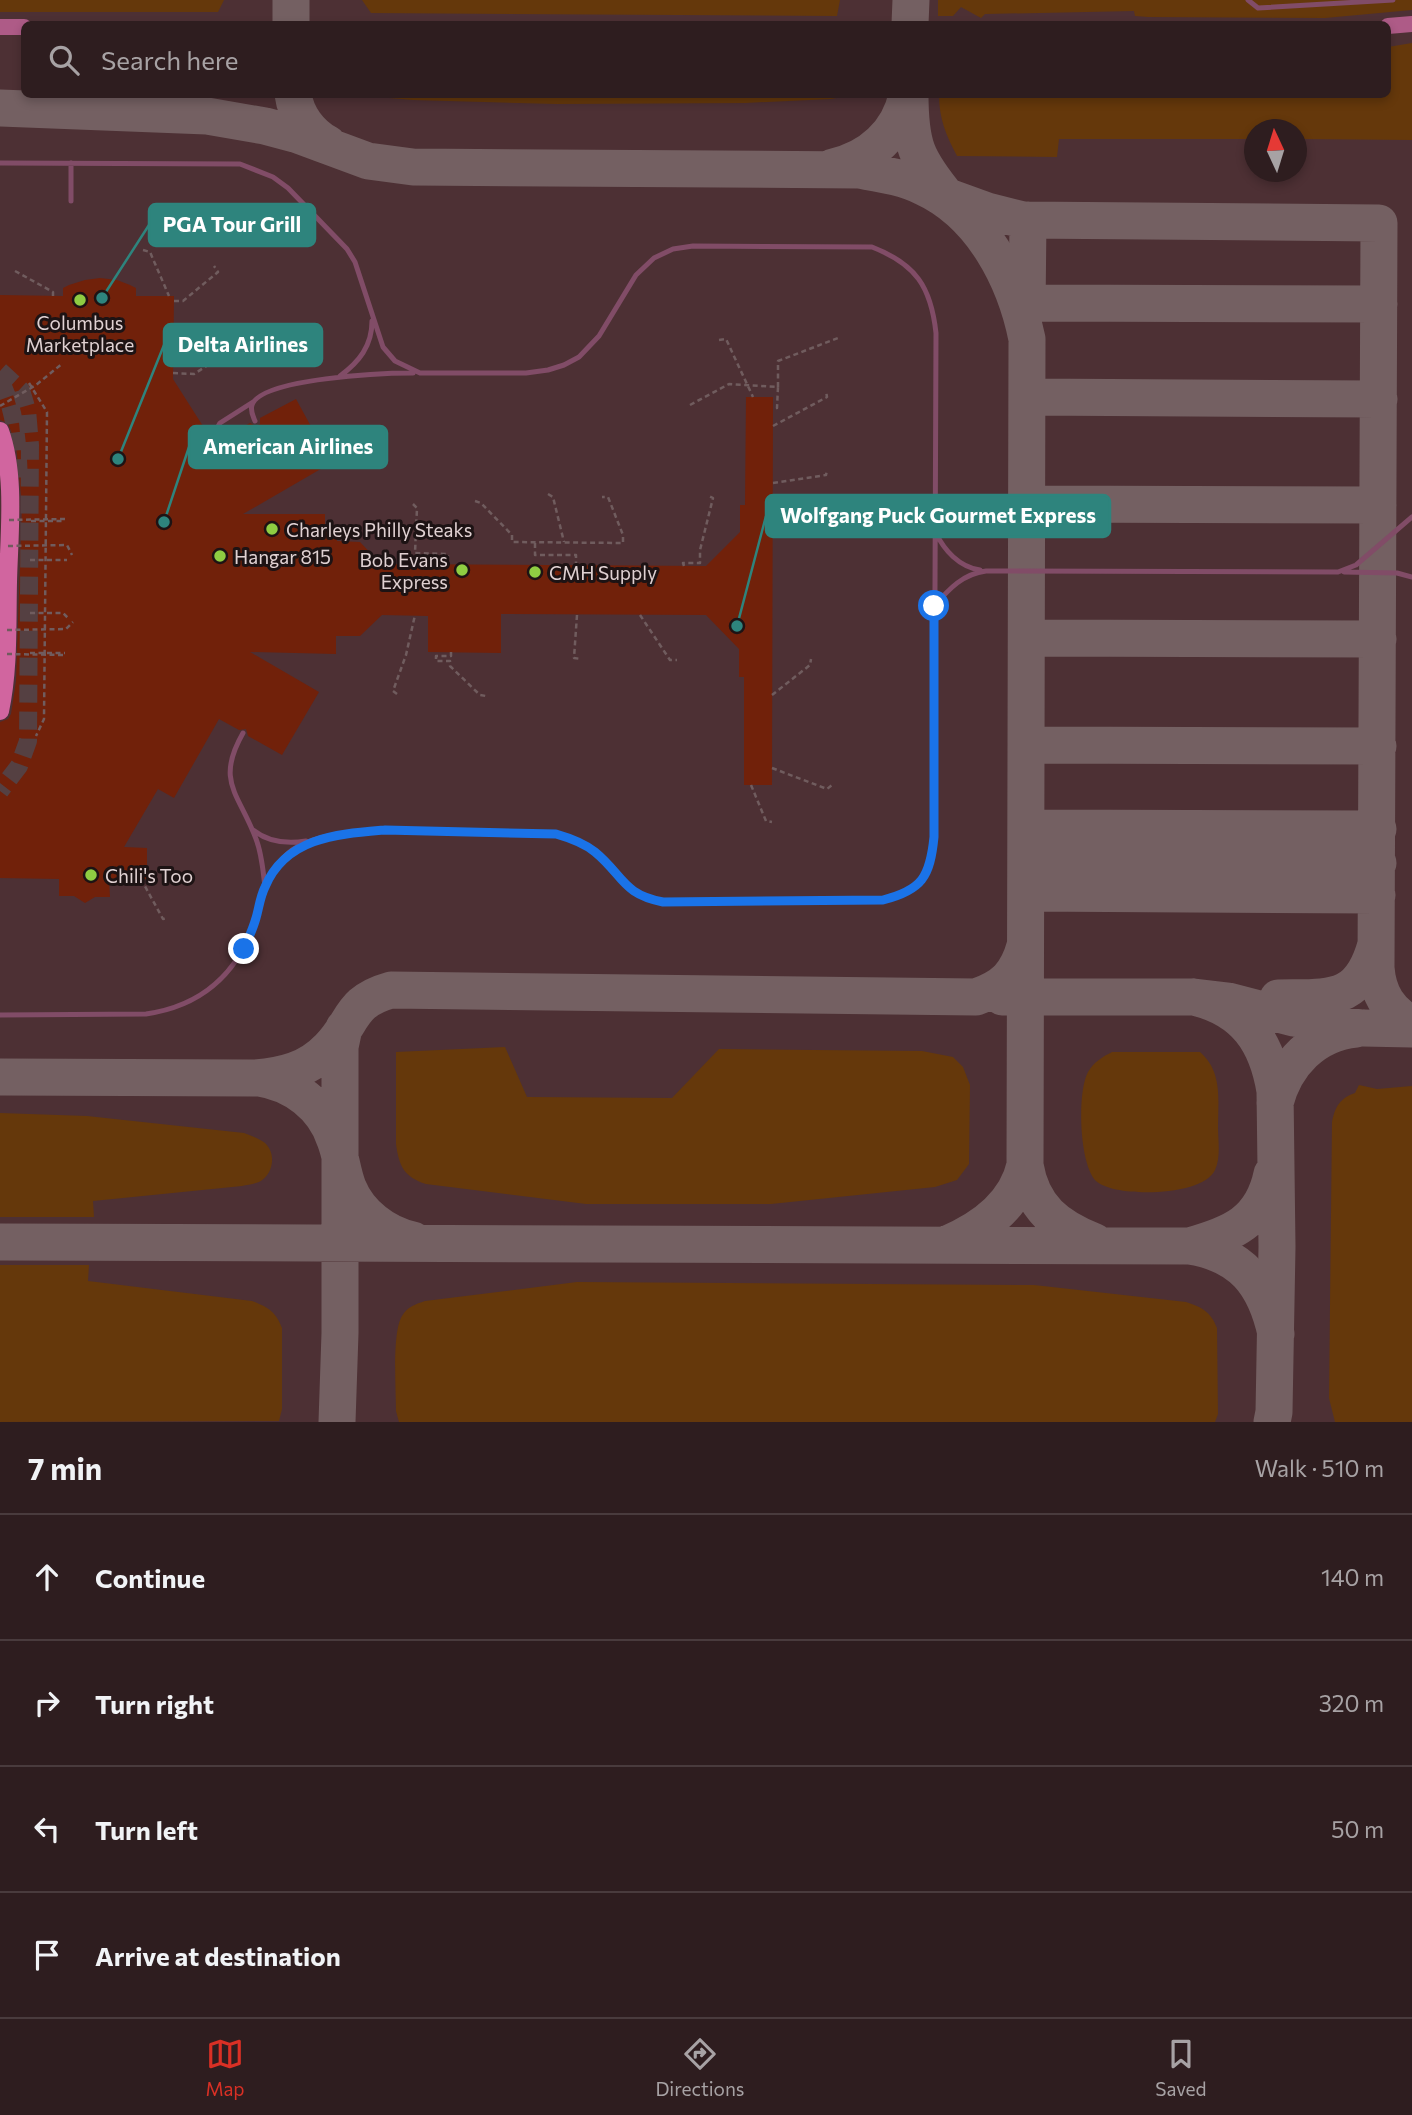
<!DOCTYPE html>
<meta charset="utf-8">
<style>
:root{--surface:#2e1d1f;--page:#3a2a2c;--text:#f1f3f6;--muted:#a7a2a4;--line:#493b3d;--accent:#d93025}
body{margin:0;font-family:Commissioner,sans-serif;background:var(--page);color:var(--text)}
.compass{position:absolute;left:1244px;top:119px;width:63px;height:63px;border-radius:50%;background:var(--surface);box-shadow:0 4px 10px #0003;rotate:356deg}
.stop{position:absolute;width:21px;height:21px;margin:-16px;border:5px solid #1a73e8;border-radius:50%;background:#fff}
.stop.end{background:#1a73e8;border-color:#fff;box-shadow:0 2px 7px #0008}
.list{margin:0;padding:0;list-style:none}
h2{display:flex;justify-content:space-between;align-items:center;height:91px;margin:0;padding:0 28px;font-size:30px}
h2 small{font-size:23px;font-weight:400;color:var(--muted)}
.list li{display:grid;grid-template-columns:46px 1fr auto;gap:21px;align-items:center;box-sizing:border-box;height:126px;padding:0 28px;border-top:2px solid var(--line)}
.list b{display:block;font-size:26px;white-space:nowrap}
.list em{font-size:23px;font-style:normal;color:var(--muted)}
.icon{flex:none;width:38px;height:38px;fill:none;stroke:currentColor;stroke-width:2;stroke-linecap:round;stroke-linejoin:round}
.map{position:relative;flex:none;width:1412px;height:1422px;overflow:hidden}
.search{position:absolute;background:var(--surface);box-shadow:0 4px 10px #0003;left:21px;right:21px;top:21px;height:77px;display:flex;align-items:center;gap:18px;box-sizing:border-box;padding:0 24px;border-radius:10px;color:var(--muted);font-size:26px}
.sheet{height:595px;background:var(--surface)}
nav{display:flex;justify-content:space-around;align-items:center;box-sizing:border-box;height:98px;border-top:2px solid var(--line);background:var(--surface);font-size:19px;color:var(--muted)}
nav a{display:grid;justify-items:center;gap:4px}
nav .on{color:var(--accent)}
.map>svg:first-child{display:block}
</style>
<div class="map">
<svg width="1412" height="1422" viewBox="0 0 1412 1422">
<rect width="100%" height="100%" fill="#3d2729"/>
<path fill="#4d3034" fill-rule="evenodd" d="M0 0H1412V1422H0ZM24 24H1388V94H24ZM1254 130H1296V172H1254Z"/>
<path fill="#65380b" d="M0 0H224L218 12H0Z
M362 0H840L837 16 371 13Z
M938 0H1412V10L1325 18 1148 17 1135 16 1134 11 985 14 981 18 961 7 953 16H938Z
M1412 43V140L1297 139 1296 130H1254V139H1059L1057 157 957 156C946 135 939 119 939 94H1388V47Z
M354 95H852L831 99 745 103 557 104 413 100Z
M505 1047 527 1097 672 1098 719 1049 922 1051 953 1057 963 1067 970 1085 969 1164 957 1180 935 1187 771 1204H586L426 1184C404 1177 399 1166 396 1144V1052Z
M1112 1052H1200C1223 1072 1218 1100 1218 1127 1218 1140 1221 1157 1215 1170 1203 1197 1114 1198 1096 1181 1079 1164 1077 1092 1088 1072 1094 1062 1102 1057 1112 1052Z
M1359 1085 1377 1089 1412 1086V1422H1335L1329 1398 1332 1122C1335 1107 1340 1098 1355 1093Z
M0 1113 87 1116 244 1133C251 1136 259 1138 265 1143 277 1154 273 1175 259 1182 254 1184 247 1185 242 1186L93 1201 94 1217H0Z
M0 1265H89L88 1281 252 1301C268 1307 276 1312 282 1328V1409L279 1421 0 1422Z
M577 1282 1034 1285 1186 1302C1202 1307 1211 1312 1217 1328L1218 1414 1215 1422H399L396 1411C396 1389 392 1332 402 1316 407 1307 416 1304 425 1301Z"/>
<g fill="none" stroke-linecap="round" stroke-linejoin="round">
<path stroke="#746062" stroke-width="37" d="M291 24V0
M910 24 911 0
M293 94C296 116 310 134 328 144
M910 94C910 145 916 159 948 198
M0 108 207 116 265 126 295 134 368 161 413 167 859 170C881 174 903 177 923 187 982 214 1015 279 1027 339L1025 1165C1016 1206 981 1230 945 1245
M833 167C870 159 899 133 907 95
M951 198 987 211 1023 220 1379 223 1376 968C1378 994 1389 1012 1412 1024
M1027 303 1379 304
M1027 310 1028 220
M1028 397 1379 399
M1027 504 1378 505
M1027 638 1378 639
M1026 745 1378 746
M1026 828 1378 829
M1026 860 1378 863
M1026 893 1377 895
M1002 997H1194L1228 1001 1294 1018 1329 1024 1363 1028 1412 1029
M1194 997C1245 1009 1267 1042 1275 1091L1277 1247 1274 1412 1272 1422
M1278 998C1330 997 1360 1003 1376 944
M0 1077 254 1078C283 1076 308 1070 329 1048 355 1022 348 1002 391 990L976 997C1004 987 1017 975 1025 946
M259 1078C293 1083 324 1106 335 1140 341 1155 342 1172 348 1187 359 1214 385 1234 413 1240
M1275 1103C1285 1064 1314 1033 1356 1029
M1025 1165C1032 1208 1057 1227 1095 1242
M0 1242 1189 1246C1242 1254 1265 1284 1276 1334
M1189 1246C1232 1234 1262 1222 1272 1174
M337 1422 340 1333V1047L344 1028"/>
</g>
<path fill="#71210a" d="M100 278 117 280 130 285 136 288V296H174L173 379 208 434 216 437 227 427 230 434 250 423 256 426 260 424V418L296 399 331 463 243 514H325V525H337V541L360 542 381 564 706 566 740 532V505H745L746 397H773L772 785H744V677H739V649L706 615 501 614V653L428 652V616L382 615 360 636H336V654L250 652 319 692 282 755 248 736 246 729 239 730 219 719 174 798 158 789 124 847 147 848V879H109L110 897H95L85 903 74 896H59V879L0 878V722L8 719 11 714 16 681 22 506 16 445 8 423 0 420V295L63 296V288L69 285 85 280Z"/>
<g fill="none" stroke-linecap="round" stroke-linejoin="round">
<path stroke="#554042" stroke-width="18" stroke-dasharray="18 9" stroke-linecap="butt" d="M0 371 21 390 27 410 30 445 28 741 19 766 0 791
M0 381C17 411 18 452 19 486"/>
<path stroke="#705c5e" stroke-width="2.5" stroke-dasharray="5 3.5" stroke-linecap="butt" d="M143 250 150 252 169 296
M15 271 53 292V296
M174 301H183L218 272 214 266
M173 373 194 374 235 348
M29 383 47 412 44 719 36 736
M778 387V361L838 338
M690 405 729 384 778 387 777 408H773
M0 406 36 385 63 363
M773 426 827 397 826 391
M773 483 826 475 827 470
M548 494 553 497 564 542
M475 501 481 503 512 535V542L623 543V535L608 497H602
M413 504 417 508 415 553 448 554V559H415V564
M31 521H65
M535 543V555H576V566
M30 560H67
M684 566 683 563H700V550L713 498 707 495
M30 613H63L68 618
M577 615 574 658 581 659
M640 615 670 660H677
M451 652V656H436V661H450V666L480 695 486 696
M30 653H65
M397 694 393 691 406 655 415 615
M772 695 810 665 811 659
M772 768 827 789 832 785
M751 785 766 821 772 822
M141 879 163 919 168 918"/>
<path stroke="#814c67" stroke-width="5" d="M1248 0 1258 8 1393 0
M0 163 240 164 273 177 288 188 347 249 355 262 383 347 395 361 420 373H526L548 370 564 365 579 357 599 336 636 275 654 258 673 249 693 246 872 247C916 264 931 287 936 333L934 837C930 876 921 890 883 900L663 902C616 893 625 872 593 850 581 842 569 838 556 834 524 831 492 832 460 831 416 831 329 824 292 850 269 867 264 894 256 919 238 974 202 1006 146 1014L0 1015
M71 201V163
M340 376C359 362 372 346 372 321
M255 421C253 416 250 411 252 405 261 378 386 373 413 373
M215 432 220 423 253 402
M936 533C944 550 959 567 980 570
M1344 572 1397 573 1412 577
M934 606C950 588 963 574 986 571L1338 572 1356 565 1412 517
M243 733C215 782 239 793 256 839 262 854 263 871 265 887
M253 830C268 842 287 844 306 841"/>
<path stroke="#ae5b87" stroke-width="16" d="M1388 26 1412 24
M0 27H24"/>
<path stroke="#d1659f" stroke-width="18" d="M0 431C16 475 9 535 8 582 7 625 9 669 0 711"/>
<path stroke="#705c5e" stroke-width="2.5" stroke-dasharray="5 3.5" stroke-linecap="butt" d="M719 340 726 339 753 397
M9 520 65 519
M8 546 67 545 72 555
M7 630 66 629 73 622
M7 654 65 655"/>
</g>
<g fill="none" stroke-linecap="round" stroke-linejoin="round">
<path stroke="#1a73e8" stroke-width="9" d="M244 949C248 939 253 929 256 918 259 908 260 897 265 887 286 837 338 834 385 830L556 834C570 838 584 843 595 852 624 876 622 894 663 902L883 900C922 890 930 877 934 837V606"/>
</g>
<g fill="#8fcd42" stroke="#1d1314" stroke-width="2.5">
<circle cx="80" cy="300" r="7"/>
<circle cx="272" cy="529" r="7"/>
<circle cx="220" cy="556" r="7"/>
<circle cx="462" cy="570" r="7"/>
<circle cx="535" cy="572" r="7"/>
<circle cx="91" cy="875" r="7"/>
</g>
<g text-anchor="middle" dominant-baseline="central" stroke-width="6" stroke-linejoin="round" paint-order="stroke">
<g font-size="19" fill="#e0d1d2" stroke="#1d1314" text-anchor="start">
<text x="80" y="322" text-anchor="middle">Columbus<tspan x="80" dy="22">Marketplace</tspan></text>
<text x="286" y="529">Charleys Philly Steaks</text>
<text x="234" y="556">Hangar 815</text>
<text x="448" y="559" text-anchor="end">Bob Evans<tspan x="448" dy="22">Express</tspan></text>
<text x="549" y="572">CMH Supply</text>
<text x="105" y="875">Chili's Too</text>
</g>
</g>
<path fill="none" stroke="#2e847d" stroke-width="2.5" d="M102 298L149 225M118 459L164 345M164 522L189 447M737 626L766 516"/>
<g fill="#2e847d" stroke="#1d1314" stroke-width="2.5">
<circle cx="102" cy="298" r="7"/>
<circle cx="118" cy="459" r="7"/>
<circle cx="164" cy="522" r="7"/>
<circle cx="737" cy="626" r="7"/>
</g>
<g fill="#2e847d" stroke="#2e847d" stroke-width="2.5">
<rect x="149" y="204" width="166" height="42" rx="7"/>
<rect x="164" y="324" width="158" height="42" rx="7"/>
<rect x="189" y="426" width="198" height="42" rx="7"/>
<rect x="766" y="495" width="344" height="42" rx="7"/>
</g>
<g font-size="21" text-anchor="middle" font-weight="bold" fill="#fff">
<text x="232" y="232">PGA Tour Grill</text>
<text x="243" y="352">Delta Airlines</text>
<text x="288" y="454">American Airlines</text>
<text x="938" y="523">Wolfgang Puck Gourmet Express</text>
</g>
</svg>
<svg class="compass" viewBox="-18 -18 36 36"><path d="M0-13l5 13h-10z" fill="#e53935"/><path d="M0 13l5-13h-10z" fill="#a7a2a4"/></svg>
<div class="stop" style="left:934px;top:606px"></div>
<div class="stop end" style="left:244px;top:949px"></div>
<div class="search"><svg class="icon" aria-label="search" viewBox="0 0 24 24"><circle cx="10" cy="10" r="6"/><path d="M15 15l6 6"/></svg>Search here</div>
</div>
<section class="sheet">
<h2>7 min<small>Walk · 510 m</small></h2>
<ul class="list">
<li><svg class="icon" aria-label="ahead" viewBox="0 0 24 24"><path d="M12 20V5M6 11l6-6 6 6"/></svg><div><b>Continue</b></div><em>140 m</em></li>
<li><svg class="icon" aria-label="right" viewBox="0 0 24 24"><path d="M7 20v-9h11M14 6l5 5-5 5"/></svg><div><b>Turn right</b></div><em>320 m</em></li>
<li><svg class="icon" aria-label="left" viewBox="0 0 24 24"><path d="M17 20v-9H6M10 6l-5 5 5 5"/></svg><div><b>Turn left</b></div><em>50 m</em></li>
<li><svg class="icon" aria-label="arrive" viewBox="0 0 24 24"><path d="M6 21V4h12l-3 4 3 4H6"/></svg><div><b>Arrive at destination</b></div></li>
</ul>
</section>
<nav>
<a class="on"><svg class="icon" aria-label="map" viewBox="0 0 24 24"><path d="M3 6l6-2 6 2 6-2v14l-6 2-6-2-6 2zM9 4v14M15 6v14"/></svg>Map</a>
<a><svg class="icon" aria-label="directions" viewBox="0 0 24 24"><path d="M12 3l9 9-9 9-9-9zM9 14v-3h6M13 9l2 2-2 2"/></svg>Directions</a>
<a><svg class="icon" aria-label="saved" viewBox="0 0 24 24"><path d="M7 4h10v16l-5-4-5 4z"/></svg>Saved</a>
</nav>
